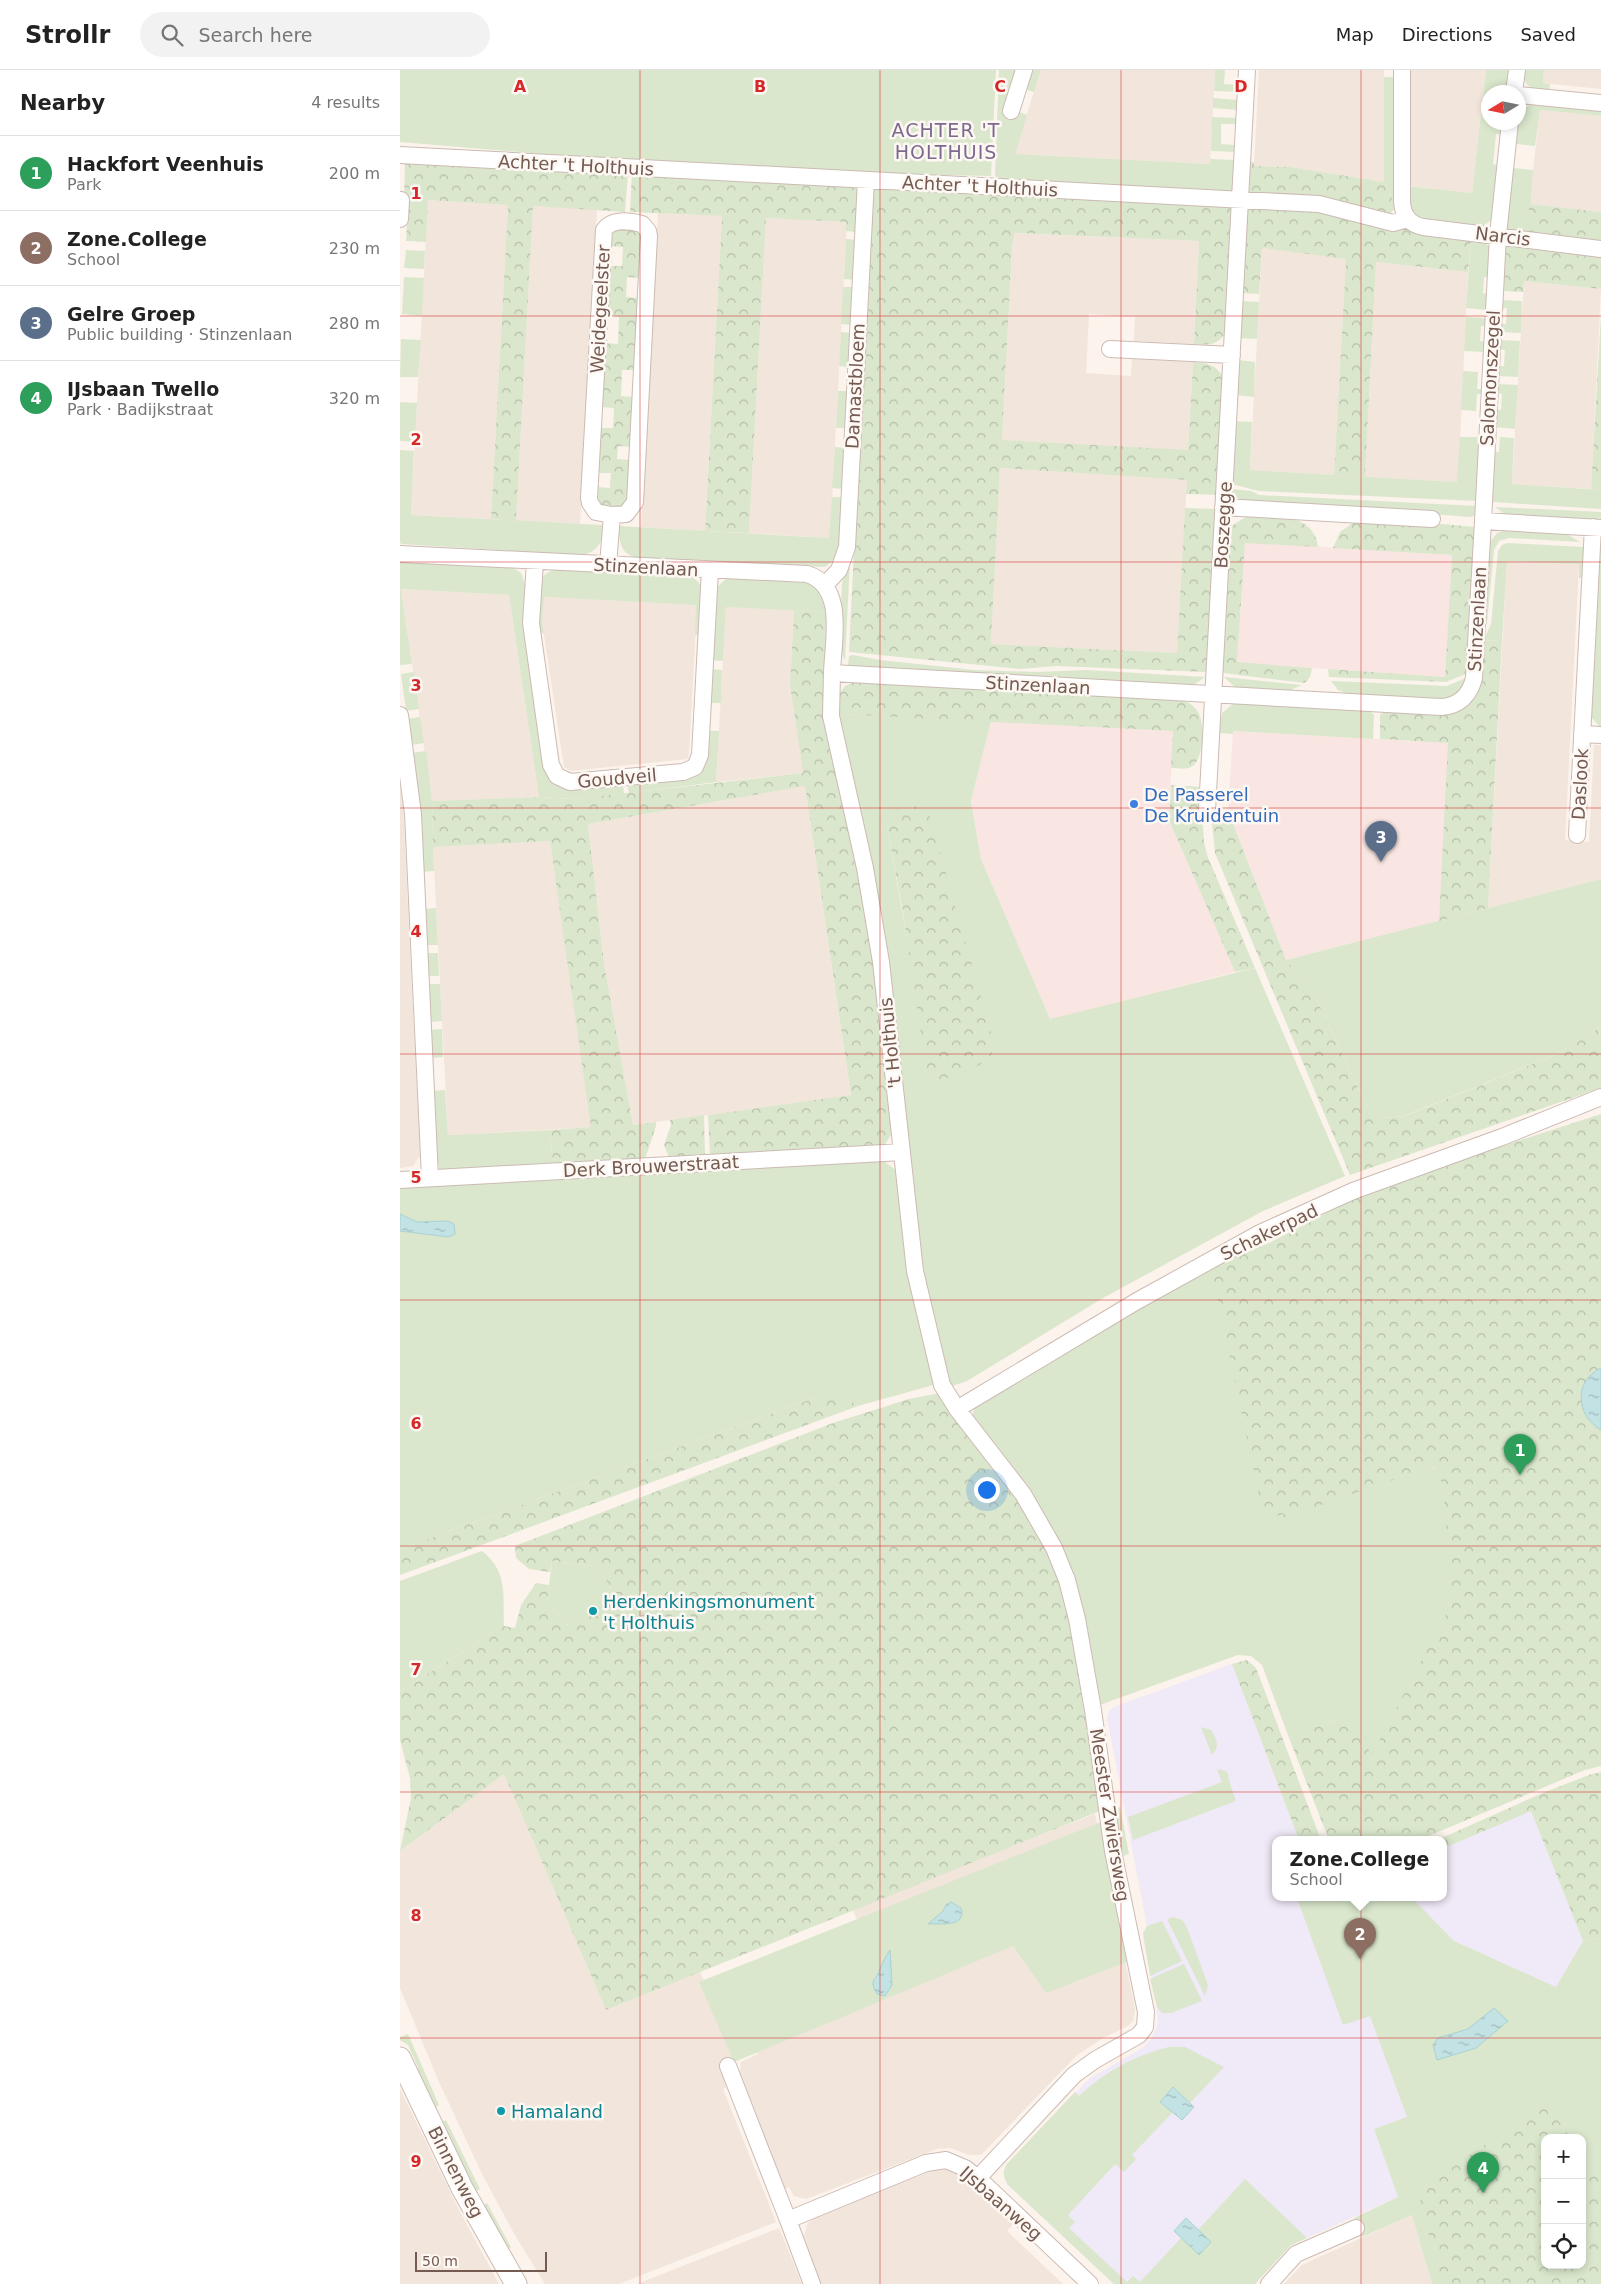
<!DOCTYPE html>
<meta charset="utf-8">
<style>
:root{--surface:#fff;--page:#f2f2f2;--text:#222;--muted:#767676;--line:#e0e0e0;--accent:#db2777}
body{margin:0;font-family:"DejaVu Sans",sans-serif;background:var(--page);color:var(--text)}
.controls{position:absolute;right:15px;bottom:15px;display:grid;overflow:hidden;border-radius:10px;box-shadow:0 2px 8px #0003}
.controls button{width:45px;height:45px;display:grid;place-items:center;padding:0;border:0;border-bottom:1px solid var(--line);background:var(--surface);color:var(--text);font:25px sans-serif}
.compass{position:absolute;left:1081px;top:15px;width:45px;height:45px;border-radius:50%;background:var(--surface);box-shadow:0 2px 8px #0003;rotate:260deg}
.scale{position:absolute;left:15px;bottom:12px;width:132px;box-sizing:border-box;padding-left:5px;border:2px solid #745a51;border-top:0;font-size:14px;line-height:18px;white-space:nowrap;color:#745a51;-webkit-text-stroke:4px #fdf8f3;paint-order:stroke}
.you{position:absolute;left:586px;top:1419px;width:18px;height:18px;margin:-12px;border:4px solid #fff;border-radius:50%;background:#1a73e8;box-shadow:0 0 0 8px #1a73e833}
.badge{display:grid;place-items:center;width:32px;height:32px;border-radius:50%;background:var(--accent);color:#fff;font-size:16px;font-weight:700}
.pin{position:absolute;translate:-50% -41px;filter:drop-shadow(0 1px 2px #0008)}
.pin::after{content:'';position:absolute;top:26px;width:18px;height:15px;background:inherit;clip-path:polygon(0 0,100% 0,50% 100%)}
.popup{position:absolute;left:872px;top:1766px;width:175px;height:65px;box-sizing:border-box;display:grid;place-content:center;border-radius:10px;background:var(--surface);filter:drop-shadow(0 1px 4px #0005);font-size:16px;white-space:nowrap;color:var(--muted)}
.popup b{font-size:19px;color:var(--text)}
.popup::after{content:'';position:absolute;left:50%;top:100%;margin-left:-10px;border:10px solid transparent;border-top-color:var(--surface)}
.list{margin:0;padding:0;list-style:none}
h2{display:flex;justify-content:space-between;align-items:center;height:65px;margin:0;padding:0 20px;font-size:21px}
h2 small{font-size:16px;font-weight:400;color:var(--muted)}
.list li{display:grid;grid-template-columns:32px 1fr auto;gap:15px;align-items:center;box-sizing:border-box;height:75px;padding:0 20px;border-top:1px solid var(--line)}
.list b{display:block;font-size:19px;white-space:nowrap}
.list p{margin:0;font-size:16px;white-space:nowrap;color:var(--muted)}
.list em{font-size:16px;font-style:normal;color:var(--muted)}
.icon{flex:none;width:28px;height:28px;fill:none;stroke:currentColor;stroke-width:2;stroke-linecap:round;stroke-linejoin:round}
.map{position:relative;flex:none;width:1201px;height:2214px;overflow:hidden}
header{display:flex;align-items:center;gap:30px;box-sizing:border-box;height:70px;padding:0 25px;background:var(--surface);border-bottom:1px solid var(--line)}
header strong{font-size:24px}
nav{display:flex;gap:28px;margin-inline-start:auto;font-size:18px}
.search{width:350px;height:45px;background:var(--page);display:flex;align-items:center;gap:12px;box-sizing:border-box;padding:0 18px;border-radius:28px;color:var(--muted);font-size:19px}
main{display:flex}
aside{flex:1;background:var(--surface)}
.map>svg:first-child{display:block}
</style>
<header>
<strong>Strollr</strong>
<div class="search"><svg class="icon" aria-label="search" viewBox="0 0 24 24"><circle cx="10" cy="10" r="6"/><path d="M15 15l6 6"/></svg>Search here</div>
<nav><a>Map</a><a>Directions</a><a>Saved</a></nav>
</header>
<main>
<aside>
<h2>Nearby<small>4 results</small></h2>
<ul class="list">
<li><span class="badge" style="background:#2e9e5b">1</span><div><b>Hackfort Veenhuis</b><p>Park</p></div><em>200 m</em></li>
<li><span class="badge" style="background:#8d6e63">2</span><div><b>Zone.College</b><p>School</p></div><em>230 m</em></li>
<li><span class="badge" style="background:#5c6f8a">3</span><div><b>Gelre Groep</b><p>Public building · Stinzenlaan</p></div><em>280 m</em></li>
<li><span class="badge" style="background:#2e9e5b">4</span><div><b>IJsbaan Twello</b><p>Park · Badijkstraat</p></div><em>320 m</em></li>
</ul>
</aside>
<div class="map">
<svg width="1201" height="2214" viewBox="0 0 1201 2214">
<defs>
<pattern id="forest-crowns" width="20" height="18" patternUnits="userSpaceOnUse" patternTransform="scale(1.25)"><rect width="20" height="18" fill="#dae7cc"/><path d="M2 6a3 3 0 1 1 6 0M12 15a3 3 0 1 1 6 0" fill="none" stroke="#b5bea8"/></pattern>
<pattern id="water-ripples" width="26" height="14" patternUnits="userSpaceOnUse" patternTransform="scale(1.25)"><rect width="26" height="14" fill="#c2e2e3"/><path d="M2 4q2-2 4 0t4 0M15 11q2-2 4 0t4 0" fill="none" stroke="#a2baba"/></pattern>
</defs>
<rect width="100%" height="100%" fill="#fbf3ec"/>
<path fill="#f2e5db" d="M641 0H815L810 94 614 84Z
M859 0H984V112L890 97 854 96Z
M1011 0H1086L1072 123 1011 116Z
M1144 0H1201V19L1143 13Z
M1140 40 1201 46V142L1129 134Z
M28 130 108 135 91 449 11 445Z
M133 136 197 139 180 454 116 451Z
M258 143 322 146 305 461 241 457Z
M366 148 447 152 430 468 349 463Z
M613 163 799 171 794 274 734 271 735 247 689 244 686 303 731 306 732 289 793 292 788 381 602 370Z
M862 178 946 188 934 405 850 400Z
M976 192 1068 202 1058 412 965 407Z
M1124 211 1201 219 1191 419 1112 414Z
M600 398 787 410 777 583 591 574Z
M1107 490 1179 494 1165 770 1189 772 1194 675H1201V809L1088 838Z
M1 519 109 525 139 727 32 731Z
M143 527 297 535 289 684 287 689 171 701 164 697 142 552Z
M326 537 394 540 390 615 403 703 316 712Z
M0 715 3 735 20 1086 13 1096 0 1098Z
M405 716 451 1026 233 1055 204 893 188 754Z
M150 771 192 1057 48 1065 33 777Z
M104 1704 206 1940 300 1902 339 1986 319 1995 327 2016 323 2019 376 2152 219 2214H145L116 2167 82 2104 39 2012 0 1918V1781Z
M695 1744 735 1939 733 1951 728 1956 703 1968 676 1986 581 2085H569L550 2078 537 2079 406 2129 394 2126 389 2117 384 2119 339 2006 341 1992 358 1984 322 1906 458 1852 452 1838Z
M0 2019 59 2140 99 2214H0Z
M543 2097 556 2099 615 2152 607 2161 663 2214H421L404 2166 408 2153 416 2147 475 2122Z
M1012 2145 1032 2214H884L902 2195Z
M379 2158 402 2214H237Z"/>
<path fill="#f9e6e2" d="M845 472 1052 485 1045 607 837 593Z
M591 651 773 661 769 750 835 902 650 950 581 789 571 731Z
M833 661 1049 673 1039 851 886 890 828 741Z"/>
<path fill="#f0e9f7" d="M832 1594 899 1770H876V1828H1044V1778L1131 1740 1183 1871 1121 1979 1139 2001 974 2059 998 2127 891 2175 855 2214H714L608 2115 604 2101 607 2094 689 2009 744 1977 752 1968 758 1953 757 1937 743 1867 747 1856 707 1648 709 1641 714 1637Z"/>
<path fill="#dae7cc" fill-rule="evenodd" d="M0 0H596L591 106 441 103 264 94 0 72Z
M599 0H617V41L627 45 615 84 810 94V89L835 90V125L610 113 595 106Z
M630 0H641L634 22 624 19Z
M815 0H825L824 14 839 15 838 22 814 21Z
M1086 0H1110L1108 22H1088V52L1104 53 1103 65 1096 64 1093 94 1099 96 1093 149 1083 156 1019 149 1011 141 1008 116 1072 123Z
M1124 0H1144L1143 13 1150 14 1149 22C1134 19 1122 19 1124 0Z
M984 7H996V136L984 112Z
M813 28 838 30V40L813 38Z
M1135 34 1201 41V46L1140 40 1135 76 1116 74C1117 57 1115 37 1135 34Z
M812 47 837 48V54H821V74L835 75V82L811 81Z
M1113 98 1133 100 1129 150 1111 163H1105Z
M446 169 457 170 455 210 444 209Z
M1071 169 1085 173 1090 177 1089 207H1084L1083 223 1088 224 1087 240 1066 238Z
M6 180 25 181 24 199 4 198Z
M4 207 24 208 22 246 2 244Z
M443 217H455L453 255 441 254Z
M1102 230 1122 231 1121 263 1100 262 1101 254H1106L1107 238H1101Z
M841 231 859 232 857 269 839 268Z
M1066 247 1086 248V256H1081L1080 271 1085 272V282L1064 281Z
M441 262 452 263 450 297 439 296Z
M1 269 21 270 18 307H0Z
M1100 270 1120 271 1118 307 1098 306 1099 296H1104L1105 280 1099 279Z
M838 290 855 292 854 327 836 325Z
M1063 301 1078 302 1077 319H1083L1082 324H1077L1076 341 1061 340Z
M1097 314 1118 315 1115 359 1095 357 1096 340H1101L1102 324 1097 323Z
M438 321H449L447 358H436Z
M0 332 17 333 15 372 0 371Z
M834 351 852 352 850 400 1057 412 1060 367H1080L1077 431 859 421 831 414Z
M1100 367 1114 368 1112 414 1201 420V439L1093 432 1094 382H1099Z
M435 377 446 378 443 419 432 418Z
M0 380 14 381 11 445 202 455C205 472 196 484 180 485L2 474 0 473Z
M832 419 851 421 859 425 1077 436 1076 445 1071 447 841 430 836 427Z
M432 427H443C442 448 448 487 424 497L238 488C220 484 219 472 219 456L429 468Z
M1095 437 1201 442V450L1106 445Z
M1105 460 1165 463 1180 472 1109 468 1099 471 1094 480 1087 553 1084 561 1089 473 1097 463Z
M1108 473 1183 477V508H1179V494L1107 491 1102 570 1083 571 1091 554 1098 481 1102 475Z
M1199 478H1201V658L1190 646Z
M5 491 112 497 121 503 126 517 147 702 223 714 224 724 174 729 139 727 109 525 1 519 12 594 0 595V492Z
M450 491 445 591 439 576 442 513Z
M158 499 293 507 302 516 300 565H295L296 535 144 527 142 552 144 563 139 564C136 551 137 522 142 509 144 503 152 500 158 499Z
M327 508 408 513C421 519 424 529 426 542L326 537 323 591 312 590 317 517Z
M453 585 480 590 574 600 638 602 686 600 805 607 792 616 460 599 448 595 449 586Z
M311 599 322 600 321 633H309Z
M14 602 19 639 6 641 1 604Z
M824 607 902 615 886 622 836 618Z
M1068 607 1062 621 1046 630 950 625 938 620 931 611 1047 616Z
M834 633 968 639 974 645 973 669 833 661V664L819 663 822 643Z
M437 644 591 651 571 731 581 789 650 949 855 898 945 1106 863 1141 703 1228 567 1311 549 1317 531 1244 515 1144 481 840ZM487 748 533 1011 487 757Z
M20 647 24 673 11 675 7 649Z
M308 661H319L316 712 229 723 227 714 284 708Z
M26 681 32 731 34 801 21 802 12 683Z
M1201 809V957L1157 984 1004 1046 982 1048 966 1035 912 919 886 890Z
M36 838 38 875H25L23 839Z
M25 883H38L39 906H27Z
M27 914H40L42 951 29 952Z
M42 959 43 987 31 988 29 960Z
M45 1020 48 1065 150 1060 153 1094 40 1100 35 1081 32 1021Z
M475 1091 485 1092 497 1101 537 1314 458 1336 446 1328 417 1327 0 1479V1161L49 1167 55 1163 48 1151 17 1152 0 1144V1118Z
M811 1197 1030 1397 1105 1405 986 1756 932 1651 889 1668 862 1595 851 1586 838 1585 697 1636 573 1348V1342L578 1333Z
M82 1481C108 1501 103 1526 104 1556L0 1621V1511Z
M152 1491 194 1496 212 1518 168 1556 147 1532Z
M801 1657 811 1660C817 1669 820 1677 812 1685Z
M820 1699 827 1702 829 1706 828 1707 836 1731 733 1770 728 1747 822 1712 817 1700Z
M720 1737 729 1784 720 1787 711 1740Z
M701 1752 729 1891 646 1923 613 1876 334 1992 299 1912ZM490 1880 477 1924 474 1907C482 1900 483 1889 490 1880Z
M897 1828H1012L1054 1871 1156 1917 1183 1871 1201 1868V2214H1032L1012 2145 962 2167 954 2148 998 2127 974 2059 1007 2047 970 1946 943 1955ZM1145 2068H1182V2195H1145Z
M773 1847 782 1850 786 1855 808 1915 805 1926 767 1849Z
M762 1851 782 1891 750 1906 743 1863 747 1856Z
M784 1894 802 1931 771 1943H762L757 1937 750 1909Z
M8 1964 39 2035 33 2039 16 2004 18 1997 8 1975 0 1970V1967Z
M769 1977H785L824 1997 790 2033 794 2037 782 2050 773 2042 772 2043 732 2085 736 2089 724 2102 715 2094 668 2145 675 2152 669 2158 727 2212 733 2206 740 2212 781 2168 774 2161 786 2148 798 2160 845 2109 907 2168 891 2175 855 2214H714L608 2115C603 2107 602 2102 607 2094L675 2022 679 2026C705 2002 734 1985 769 1977Z
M46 2050 80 2119 74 2122 40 2053Z
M87 2133 111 2177 105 2181 81 2136Z"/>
<path fill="url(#forest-crowns)" d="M5 90 228 102 225 142 133 136 116 451 91 449 108 135 28 130 26 172 6 171 8 132 4 131Z
M848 92H854V96L890 97 984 112 996 136 988 147 847 125Z
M232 102 461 114 458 162 446 161V152L366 148 349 463 305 461 322 146 230 142Z
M472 114 834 133 825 263C818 276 807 275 794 274L799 171 614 163 612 179 602 370 788 380 793 292C806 293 817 294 823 308L818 425 786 424 787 410 600 398 591 574 777 583 785 438 816 439 807 602 656 596 621 599 449 582Z
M846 134 920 138 988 156 1071 169 1068 202 976 192 965 407 934 405 946 189 862 178 859 224 841 223Z
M1129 134 1201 142V174L1111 163 1129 150Z
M218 159 236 160 242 166 240 208 227 207 226 227 239 228 235 300H222L221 326 234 327 231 377 218 376 217 389 230 390 228 431 222 438 200 436 196 429 197 417 210 418 211 403H198L200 358H213L214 338 201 337 205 273 218 274 219 247 206 245 209 196H222L223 177 210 176 212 164Z
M1111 173 1201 184V219L1124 211 1123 222 1102 221 1105 178Z
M1201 244V420L1191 419Z
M846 447C872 446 914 442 918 477L845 473 837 592 912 598 910 607 905 613 823 603 821 596 829 462 833 455Z
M954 452 1031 453 1075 457 1068 603 1046 612 929 607 928 599 1045 607 1052 485 933 478 940 462Z
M394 540 426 542 424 650 468 846 492 1063 486 1073 481 1076 310 1086 308 1045 451 1025 405 716 188 754 204 893 233 1055 256 1052V1056L245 1089 153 1094 150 1060 191 1057 150 771 33 777 32 731 139 727 174 729 403 703 390 615Z
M1102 570 1088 838 1039 851 1048 673 980 669V645L986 640 1054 641 1083 571Z
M455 612 783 630C789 633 795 636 798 642 805 653 804 691 791 697 785 700 778 698 771 698L773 661 437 644C439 629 437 616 455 612Z
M771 715 800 717 804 772 807 785 855 898 835 902 769 750Z
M514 736 521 738 530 747 594 973C593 979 593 984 589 988 579 998 547 1010 533 1011L526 998 503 842 487 757V748L493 739Z
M813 740 828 741 886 890 912 919 966 1035 982 1048 1005 1046 1157 984 1201 957V1018L950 1105 815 783 811 742Z
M1201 1044V1696L1185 1700 1019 1770H929L889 1668C929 1652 953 1633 971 1686L1052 1533 1043 1416 1035 1397H1030L884 1448 883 1444 864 1450 811 1197 869 1173 976 1117Z
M304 1045 305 1086 269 1088 264 1075 271 1055 270 1050Z
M540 1323 636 1453 659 1507 679 1592 700 1741 206 1940 104 1704 0 1781 11 1728 10 1708 0 1670V1621L104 1556 115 1558 121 1535 136 1513 149 1515 147 1532 168 1556 212 1518 194 1496 152 1491 150 1502 129 1499 116 1488 115 1476 433 1353 509 1329Z
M432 1326 446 1328 458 1336 0 1505V1479L417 1327Z
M847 1590 856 1598 921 1770H899L832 1594Z
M1201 1702V1868L1183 1871 1131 1741 1044 1778V1770H1037L1145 1722 1189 1705Z
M1145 2033 1171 2068H1145V2195H1182V2083L1201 2109V2214H1043L1020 2134 1021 2125 1028 2114Z"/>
<path fill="url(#water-ripples)" stroke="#aad1d3" d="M0 1144 17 1152 48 1151 54 1154 55 1164 49 1167 0 1161Z
M1201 1298V1360C1176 1346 1173 1311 1201 1298Z
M551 1832 561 1838C567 1858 540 1853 528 1854L543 1841 546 1835Z
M490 1880 492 1915 485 1926 477 1924C468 1909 476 1911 480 1899 483 1891 486 1886 490 1880Z
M1094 1938 1108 1951 1076 1978 1037 1990 1033 1975 1038 1968 1068 1959Z
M773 2017 794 2037 782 2050 760 2032Z
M786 2148 811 2172 799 2185 774 2161Z"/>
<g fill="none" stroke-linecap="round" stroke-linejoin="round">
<defs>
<path id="minor" d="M1002 0V132C1003 145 1009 154 1023 157L1201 179
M1114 22 1117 0
M1118 25 1201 33
M611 41 624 0
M0 85 919 134 993 153 1008 149
M0 149 1 130
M710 279 832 285
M823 437 1032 449
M1083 451 1098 165 1110 52
M0 484 407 504C446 516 433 571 432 603L1041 637C1059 636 1070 625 1074 608L1083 451 1201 458
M135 492 131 553 151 695 157 706 170 712 283 702 295 697 300 685 310 500
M208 495 212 445 226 444 235 432 249 166 248 161 242 154C229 151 212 148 204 160L189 428 190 433 196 442 212 445
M425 515 439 500 447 477 466 110
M432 603 431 646 465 798 481 892 515 1201 542 1315 557 1339 623 1424 654 1478 667 1510 677 1549 693 1640 713 1781 746 1942 745 1957 739 1965 695 1990 674 2005 578 2108
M0 645 13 744 30 1108
M1182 664 1201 665
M807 741 847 0
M1177 765 1193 457
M0 1110 502 1082
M557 1339 737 1231 860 1163 953 1121 1102 1067 1201 1027
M328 1996 388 2150 526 2093 546 2090 565 2098 578 2108 690 2214
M388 2150 412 2214
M869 2214 896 2184 956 2158"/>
<path id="tertiary" d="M0 1988 62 2118 116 2214"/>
</defs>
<use href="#minor" stroke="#ccbbb3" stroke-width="18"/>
<use href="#tertiary" stroke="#ccbbb3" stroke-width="23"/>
<use href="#minor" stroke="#fff" stroke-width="16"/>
<use href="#tertiary" stroke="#fff" stroke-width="21"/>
</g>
<path fill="none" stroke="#d62828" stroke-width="1" stroke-opacity="0.55" d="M240 0V2214M480 0V2214M721 0V2214M961 0V2214M0 246H1201M0 492H1201M0 738H1201M0 984H1201M0 1230H1201M0 1476H1201M0 1722H1201M0 1968H1201"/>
<circle fill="#3f7fe0" stroke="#fdf8f3" stroke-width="2" cx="734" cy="734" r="5"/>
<g fill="#0f9aa8" stroke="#fdf8f3" stroke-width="2">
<circle cx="193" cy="1541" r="5"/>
<circle cx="101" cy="2041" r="5"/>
</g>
<g text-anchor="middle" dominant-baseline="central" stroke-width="5" stroke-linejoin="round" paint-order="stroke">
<g font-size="18" fill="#745a51" stroke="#fdf8f3">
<text transform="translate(176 95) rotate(3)">Achter 't Holthuis</text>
<text transform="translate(580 116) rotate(3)">Achter 't Holthuis</text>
<text transform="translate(1103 166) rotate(7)">Narcis</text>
<text transform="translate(200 239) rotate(-87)">Weidegeelster</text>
<text transform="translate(1090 308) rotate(-87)">Salomonszegel</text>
<text transform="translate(455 316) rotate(-87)">Damastbloem</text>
<text transform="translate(823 455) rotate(-87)">Boszegge</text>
<text transform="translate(246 497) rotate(3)">Stinzenlaan</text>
<text transform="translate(1077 549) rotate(-87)">Stinzenlaan</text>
<text transform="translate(638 615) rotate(3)">Stinzenlaan</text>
<text transform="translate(217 708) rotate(-5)">Goudveil</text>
<text transform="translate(1180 714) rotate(-87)">Daslook</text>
<text transform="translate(490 973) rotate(-96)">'t Holthuis</text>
<text transform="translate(251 1096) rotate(-3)">Derk Brouwerstraat</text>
<text transform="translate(869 1162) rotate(-26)">Schakerpad</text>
<text transform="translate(710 1745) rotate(81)">Meester Zwiersweg</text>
<text transform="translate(56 2102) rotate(63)">Binnenweg</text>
<text transform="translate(601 2133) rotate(41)">IJsbaanweg</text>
</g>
<g font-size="18" fill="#366cbe" stroke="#fdf8f3" text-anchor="start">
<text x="744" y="724">De Passerel<tspan x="744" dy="21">De Kruidentuin</tspan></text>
</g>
<g font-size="18" fill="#0d838f" stroke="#fdf8f3" text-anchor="start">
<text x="203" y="1531">Herdenkingsmonument<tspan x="203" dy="21">'t Holthuis</tspan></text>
<text x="111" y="2041">Hamaland</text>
</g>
<g font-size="19" letter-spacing="1" fill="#7e6a8e" stroke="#fdf8f3">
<text x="546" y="60">ACHTER 'T<tspan x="546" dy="22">HOLTHUIS</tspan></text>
</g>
</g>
<g font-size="16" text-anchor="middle" font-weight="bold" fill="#d62828" stroke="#fdf8f3" stroke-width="5" stroke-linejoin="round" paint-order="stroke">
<text x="120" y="22">A</text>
<text x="360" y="22">B</text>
<text x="600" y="22">C</text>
<text x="841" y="22">D</text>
<text x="16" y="129">1</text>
<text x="16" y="375">2</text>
<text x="16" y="621">3</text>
<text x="16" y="867">4</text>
<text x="16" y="1113">5</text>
<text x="16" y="1359">6</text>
<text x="16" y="1605">7</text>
<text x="16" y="1851">8</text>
<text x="16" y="2097">9</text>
</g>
</svg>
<div class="controls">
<button>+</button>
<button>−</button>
<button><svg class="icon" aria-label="locate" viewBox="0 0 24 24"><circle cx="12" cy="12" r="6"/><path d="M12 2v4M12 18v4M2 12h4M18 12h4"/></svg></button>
</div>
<svg class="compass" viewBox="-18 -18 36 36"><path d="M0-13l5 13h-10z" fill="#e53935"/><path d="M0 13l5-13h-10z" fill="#767676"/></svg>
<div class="scale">50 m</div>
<div class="you"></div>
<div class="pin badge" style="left:1120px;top:1405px;background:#2e9e5b">1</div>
<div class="pin badge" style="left:960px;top:1889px;background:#8d6e63">2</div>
<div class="popup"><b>Zone.College</b>School</div>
<div class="pin badge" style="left:981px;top:792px;background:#5c6f8a">3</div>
<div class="pin badge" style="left:1083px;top:2123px;background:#2e9e5b">4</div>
</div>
</main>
